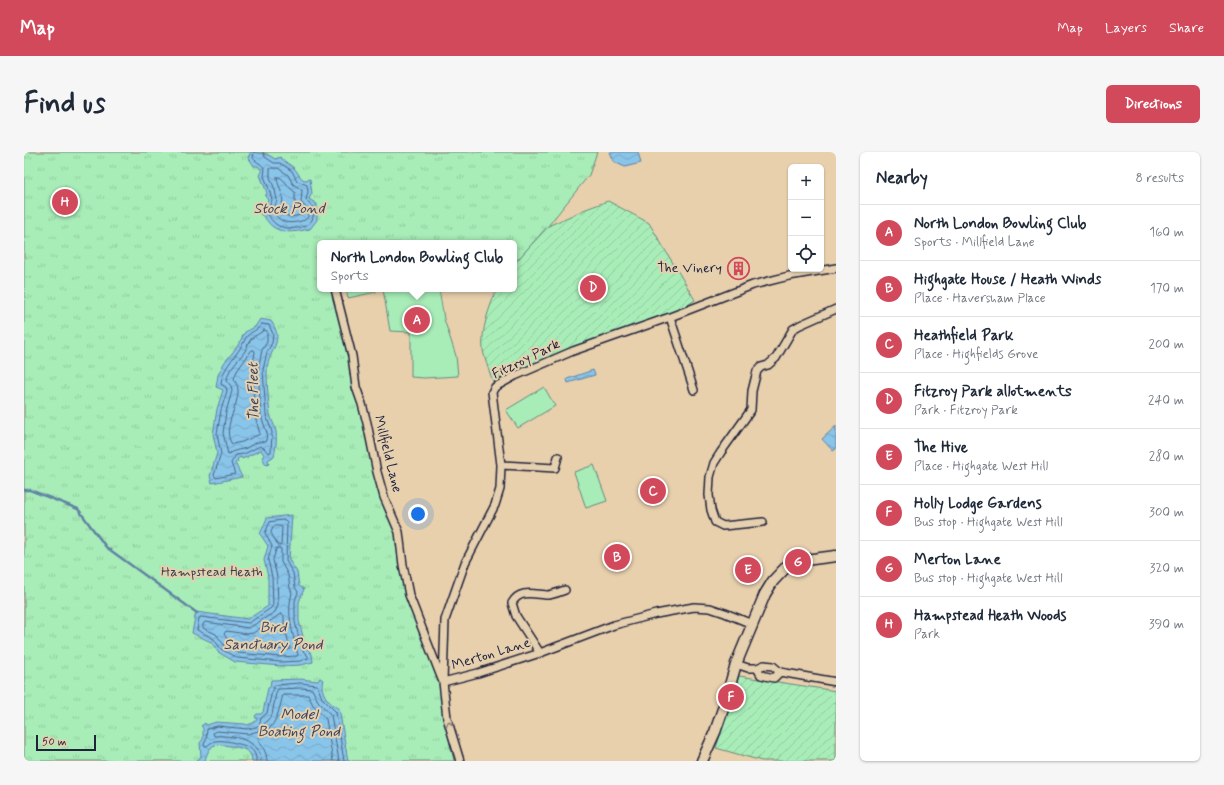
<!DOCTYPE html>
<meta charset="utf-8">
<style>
:root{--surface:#fff;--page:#f6f6f7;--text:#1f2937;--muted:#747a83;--line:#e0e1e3;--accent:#d1495b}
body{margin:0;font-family:Mynerve,sans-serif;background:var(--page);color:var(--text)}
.controls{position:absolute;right:12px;top:12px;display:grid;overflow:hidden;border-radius:6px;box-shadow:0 1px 3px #0004}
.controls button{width:36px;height:36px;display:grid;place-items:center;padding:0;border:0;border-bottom:1px solid var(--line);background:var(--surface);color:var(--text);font:20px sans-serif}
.scale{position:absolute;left:12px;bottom:10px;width:60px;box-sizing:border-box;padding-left:4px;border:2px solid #22223b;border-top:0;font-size:11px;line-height:14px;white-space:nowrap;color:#22223b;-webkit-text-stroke:3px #e5d0af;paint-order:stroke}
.you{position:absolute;left:394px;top:362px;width:14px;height:14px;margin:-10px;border:3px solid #fff;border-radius:50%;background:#1a73e8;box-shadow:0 0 0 6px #1a73e833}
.badge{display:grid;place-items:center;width:26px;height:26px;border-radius:50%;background:var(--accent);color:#fff;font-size:13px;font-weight:700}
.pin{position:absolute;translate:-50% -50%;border:2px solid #fff;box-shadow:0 1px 4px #0006}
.popup{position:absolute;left:293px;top:88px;width:200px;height:52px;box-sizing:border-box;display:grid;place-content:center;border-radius:6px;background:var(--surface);filter:drop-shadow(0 1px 3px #0005);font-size:13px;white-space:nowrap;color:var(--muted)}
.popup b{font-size:15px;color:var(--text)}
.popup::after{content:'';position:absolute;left:50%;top:100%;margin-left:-8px;border:8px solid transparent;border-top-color:var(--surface)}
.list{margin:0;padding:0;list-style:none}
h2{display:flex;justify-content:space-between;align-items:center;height:52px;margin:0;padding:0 16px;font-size:17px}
h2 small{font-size:13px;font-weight:400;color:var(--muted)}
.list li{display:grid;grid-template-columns:26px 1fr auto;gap:12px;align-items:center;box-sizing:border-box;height:56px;padding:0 16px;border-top:1px solid var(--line)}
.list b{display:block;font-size:15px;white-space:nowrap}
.list p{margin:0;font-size:13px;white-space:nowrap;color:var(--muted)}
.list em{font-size:13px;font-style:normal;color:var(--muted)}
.icon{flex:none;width:22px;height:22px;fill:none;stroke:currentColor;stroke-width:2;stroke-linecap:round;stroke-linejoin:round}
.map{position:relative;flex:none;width:812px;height:609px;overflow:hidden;border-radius:6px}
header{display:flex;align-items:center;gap:24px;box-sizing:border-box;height:56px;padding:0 20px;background:var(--accent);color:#fff}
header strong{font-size:19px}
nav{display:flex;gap:22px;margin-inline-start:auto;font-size:14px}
.intro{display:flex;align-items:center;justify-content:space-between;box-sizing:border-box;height:96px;padding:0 24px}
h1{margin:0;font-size:28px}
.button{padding:10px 18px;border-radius:6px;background:var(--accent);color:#fff;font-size:14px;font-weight:700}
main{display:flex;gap:24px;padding:0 24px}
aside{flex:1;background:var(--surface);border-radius:6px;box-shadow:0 1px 3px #0004}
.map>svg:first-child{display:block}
</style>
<header>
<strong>Map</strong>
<nav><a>Map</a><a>Layers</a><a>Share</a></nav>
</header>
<div class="intro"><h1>Find us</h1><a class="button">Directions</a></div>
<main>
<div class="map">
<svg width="812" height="609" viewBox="0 0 812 609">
<defs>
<pattern id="park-tufts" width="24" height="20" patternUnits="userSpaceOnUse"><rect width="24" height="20" fill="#a8edb8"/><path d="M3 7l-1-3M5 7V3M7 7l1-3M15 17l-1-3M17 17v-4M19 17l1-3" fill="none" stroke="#90cb9f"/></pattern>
<pattern id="garden-furrows" width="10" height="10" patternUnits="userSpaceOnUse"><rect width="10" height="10" fill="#a8edb8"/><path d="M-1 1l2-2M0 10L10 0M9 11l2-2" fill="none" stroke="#90cb9f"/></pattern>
<pattern id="water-waves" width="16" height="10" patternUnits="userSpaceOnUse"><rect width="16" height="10" fill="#89c4e9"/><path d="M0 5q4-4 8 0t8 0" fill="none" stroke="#76a8c9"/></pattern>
</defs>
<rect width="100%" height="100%" fill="#e8d0ad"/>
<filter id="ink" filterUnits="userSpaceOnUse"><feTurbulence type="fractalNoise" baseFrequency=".025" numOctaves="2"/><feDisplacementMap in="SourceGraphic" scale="8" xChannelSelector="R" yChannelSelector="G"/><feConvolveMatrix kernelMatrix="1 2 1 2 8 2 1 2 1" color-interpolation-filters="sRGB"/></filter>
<g filter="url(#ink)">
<path fill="url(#park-tufts)" stroke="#65887a" d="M0 0H573L565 23 524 74 490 112V91H296V137H311L353 320 375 380 385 443 419 530 420 566 430 609H0Z"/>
<path fill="url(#garden-furrows)" stroke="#65887a" d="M584 49 625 71 671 148 646 165 549 199 471 235C467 224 461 209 459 198 457 177 465 156 473 137H490V112L524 74 562 57Z
M715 524 812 539V609H738L692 596Z"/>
<path fill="#a8edb8" stroke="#65887a" d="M322 137H351L352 140 324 146Z
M359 137H415L420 167 432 204 434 224 400 226 387 225V180L366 179Z
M520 235 531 254 494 276 482 258Z
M570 313 583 349 562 356 550 320Z"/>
<path fill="url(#water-waves)" stroke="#6083a3" d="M227 0 243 2 251 7 256 5C261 10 265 12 270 16 274 20 275 25 280 28L286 27 288 41 285 47 293 52V68L286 77C274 79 261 83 249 75 244 72 242 65 236 62L244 48 241 44 243 41 236 23 238 19 234 14H230L224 5Z
M586 0H614L617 11 601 15 590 10Z
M236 167 247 169C262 190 244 198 243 218 243 232 244 248 246 262 247 268 251 273 252 279 253 287 252 297 250 304L244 308 245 312 242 313 238 305 240 303 237 298 218 307 217 305 213 307 214 310 211 311 218 325 188 331 186 324 193 301 189 282 193 257 199 238 192 235 194 223 200 211 213 195 221 180 231 175Z
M569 218 571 223 544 231 543 227Z
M812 274V297L809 299 798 287Z
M268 363 265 408 273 420 275 434 280 437 275 450V469L282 496 288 502 289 510 277 513 257 514 211 510 194 500 187 490 168 481 172 460 224 467 244 454V425L240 408 244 394 236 382 243 366Z
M296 526 299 528C295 539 305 553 315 556L324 609H228C228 597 216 596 207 594 202 594 196 591 191 593 185 595 182 604 181 609H172L177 605 176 591 179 587V576L177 574 181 571 183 573 192 570 221 572 223 573 229 571 233 568 231 564 233 562H237L239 560 244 536 246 535 247 528 276 527 294 529Z"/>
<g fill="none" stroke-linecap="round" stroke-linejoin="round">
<path stroke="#4b6381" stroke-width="1" d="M230 0 229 6C233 11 237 11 241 17L240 24 246 40 248 48 243 61C246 65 248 70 253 73 262 78 282 78 288 68 290 65 289 59 289 56L282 48 284 40 283 33 273 29 268 19 256 11H250L241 5 239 0
M248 16H254L264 23 269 32 278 38 277 50 284 58V65L281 68C267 72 258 73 249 60L253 48 251 38 246 25V17Z
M253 25H255C262 28 264 36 271 40V51L278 60 277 63 267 65 257 61 256 59C263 43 254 38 253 25Z
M238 172 245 173 249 182 248 191 243 200 239 218 242 263 248 280 247 300 244 301 240 296 236 294 220 302 212 303 207 311 211 322 192 326 190 323 197 302 193 282 197 258 203 239 202 235 197 232C198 217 209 208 217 195 219 192 221 187 223 184 228 179 233 179 238 172Z
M240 178 243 179V190L238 198 234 218 237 264 243 281 242 288 241 290C232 288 227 295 219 297 213 298 209 299 204 302L199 281 202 260 208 239 207 234 203 229C203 217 215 208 221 199 223 195 224 191 227 187 231 183 236 182 240 178Z
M230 198 231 200 228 218 231 264 236 282 218 290 208 292C197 277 215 254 214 238 214 233 211 230 210 226L213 219 227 199Z
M261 368 263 370 262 409 269 421 271 435 274 440 271 449V470L278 498 284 504V506L277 509 257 510 213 506 197 497 189 486 173 478 175 466 177 465 225 471 247 456 249 453 248 425 244 408 248 394 241 381 246 370Z
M250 374H256L258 375 257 393 256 394 254 393 247 381Z
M253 396H255L257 397V410L264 423 266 436 268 441C262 462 269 482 274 503L273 504 257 505 214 501 200 493 192 482 179 476V472L181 470 225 476 251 460 254 453 253 425 249 408Z
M257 462 260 464V473L266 496 265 498 216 495 204 488 200 482 202 479 223 482 229 481Z
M232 609C233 594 218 593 207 590 202 589 196 588 191 589 188 590 185 592 183 594H181L180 592 182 588 183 577 193 574 224 577 232 575 236 571 237 566 243 561 248 539 251 533 276 531 293 533 298 546 312 560 320 609
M237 609C238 587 207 583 190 584L189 581 193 579 224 582 234 579 248 563 252 541 254 537 276 536 288 537 294 549 307 563 315 609
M243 609C243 599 237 594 234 586 252 575 254 562 259 543H284L289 553 302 567 309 609"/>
<path stroke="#6083a3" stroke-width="2.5" d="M0 338H6L54 357 82 395 173 461"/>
<defs>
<path id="street" d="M311 137 328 204 332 235 338 252 343 271 353 320 360 345 375 380 379 413 385 443 419 530 423 566 436 609
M646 165 670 238
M477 313 531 316 534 305
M739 370 699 374 691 370 687 358 685 343 686 325 690 311 697 300 727 258 728 239 733 219 737 215 744 213 752 206 769 177 776 173 812 157
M516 501 492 464 488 451C496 436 512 443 525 443 530 442 536 440 541 438
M712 512 724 516H733L740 513 749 514 756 520 812 530
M733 516 737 523 750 526 756 520
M419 530 421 468 441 411 471 353 476 337 477 313 468 240 471 235 491 224 549 199 646 165 729 133 765 124 812 116
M419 530 454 521 516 501 590 473 632 462 670 455 686 456 701 461 728 472"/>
<path id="secondary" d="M678 609 691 580 700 554 712 512 741 442 749 429 765 412 781 408 812 404"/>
</defs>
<use href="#street" stroke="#22223b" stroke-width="10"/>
<use href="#secondary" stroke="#22223b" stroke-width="13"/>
<use href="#street" stroke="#e5d0af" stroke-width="7"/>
<use href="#secondary" stroke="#e5d0af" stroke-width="10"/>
</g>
<defs><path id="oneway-chevron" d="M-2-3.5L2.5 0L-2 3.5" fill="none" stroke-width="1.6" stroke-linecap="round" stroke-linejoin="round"/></defs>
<use stroke="#847975" href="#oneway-chevron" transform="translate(425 572) rotate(-105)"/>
</g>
<defs>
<symbol id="building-ring" viewBox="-11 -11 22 22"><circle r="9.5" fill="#e5d0af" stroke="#d1495b" stroke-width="1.5"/><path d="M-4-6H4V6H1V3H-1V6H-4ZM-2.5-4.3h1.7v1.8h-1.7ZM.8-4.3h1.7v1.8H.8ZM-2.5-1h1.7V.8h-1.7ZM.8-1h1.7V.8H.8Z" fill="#d1495b"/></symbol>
</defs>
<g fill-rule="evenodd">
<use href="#building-ring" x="702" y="104" width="25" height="25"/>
</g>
<g text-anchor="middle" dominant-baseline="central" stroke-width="4" stroke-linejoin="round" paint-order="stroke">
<g font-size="14" fill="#22223b" stroke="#e5d0af" text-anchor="end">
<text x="698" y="116">The Vinery</text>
</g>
<g font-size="14" fill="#22223b" stroke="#e5d0af">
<text transform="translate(502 207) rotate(-26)">Fitzroy Park</text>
<text transform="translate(364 302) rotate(76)">Millfield Lane</text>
<text transform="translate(467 502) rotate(-17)">Merton Lane</text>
</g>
<g font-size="14" fill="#36404e" stroke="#e5d0af">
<text x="188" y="420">Hampstead Heath</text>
</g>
<g font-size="15" font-style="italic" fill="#37425e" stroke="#e5d0af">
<text x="265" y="57">Stock Pond</text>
<text transform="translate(230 240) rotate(-91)">The Fleet</text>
<text x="249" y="476">Bird<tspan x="249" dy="17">Sanctuary Pond</tspan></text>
<text x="275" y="563">Model<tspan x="275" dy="17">Boating Pond</tspan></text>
</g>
</g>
</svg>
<div class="controls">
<button>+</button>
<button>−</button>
<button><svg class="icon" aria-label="locate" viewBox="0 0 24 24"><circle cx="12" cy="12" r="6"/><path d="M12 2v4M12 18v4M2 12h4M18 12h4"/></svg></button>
</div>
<div class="scale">50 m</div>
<div class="you"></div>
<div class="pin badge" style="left:393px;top:168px">A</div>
<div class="popup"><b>North London Bowling Club</b>Sports</div>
<div class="pin badge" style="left:593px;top:405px">B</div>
<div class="pin badge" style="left:629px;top:339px">C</div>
<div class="pin badge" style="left:569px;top:136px">D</div>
<div class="pin badge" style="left:724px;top:418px">E</div>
<div class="pin badge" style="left:707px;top:545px">F</div>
<div class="pin badge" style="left:774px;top:410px">G</div>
<div class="pin badge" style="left:41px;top:50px">H</div>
</div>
<aside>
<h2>Nearby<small>8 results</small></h2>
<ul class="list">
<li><span class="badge">A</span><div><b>North London Bowling Club</b><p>Sports · Millfield Lane</p></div><em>160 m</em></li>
<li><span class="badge">B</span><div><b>Highgate House / Heath Winds</b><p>Place · Haversham Place</p></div><em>170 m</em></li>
<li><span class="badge">C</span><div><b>Heathfield Park</b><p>Place · Highfields Grove</p></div><em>200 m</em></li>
<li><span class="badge">D</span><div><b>Fitzroy Park allotments</b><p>Park · Fitzroy Park</p></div><em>240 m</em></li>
<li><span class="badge">E</span><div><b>The Hive</b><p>Place · Highgate West Hill</p></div><em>280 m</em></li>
<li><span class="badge">F</span><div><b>Holly Lodge Gardens</b><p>Bus stop · Highgate West Hill</p></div><em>300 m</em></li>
<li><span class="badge">G</span><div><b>Merton Lane</b><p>Bus stop · Highgate West Hill</p></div><em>320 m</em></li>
<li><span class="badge">H</span><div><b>Hampstead Heath Woods</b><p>Park</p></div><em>390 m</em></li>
</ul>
</aside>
</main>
